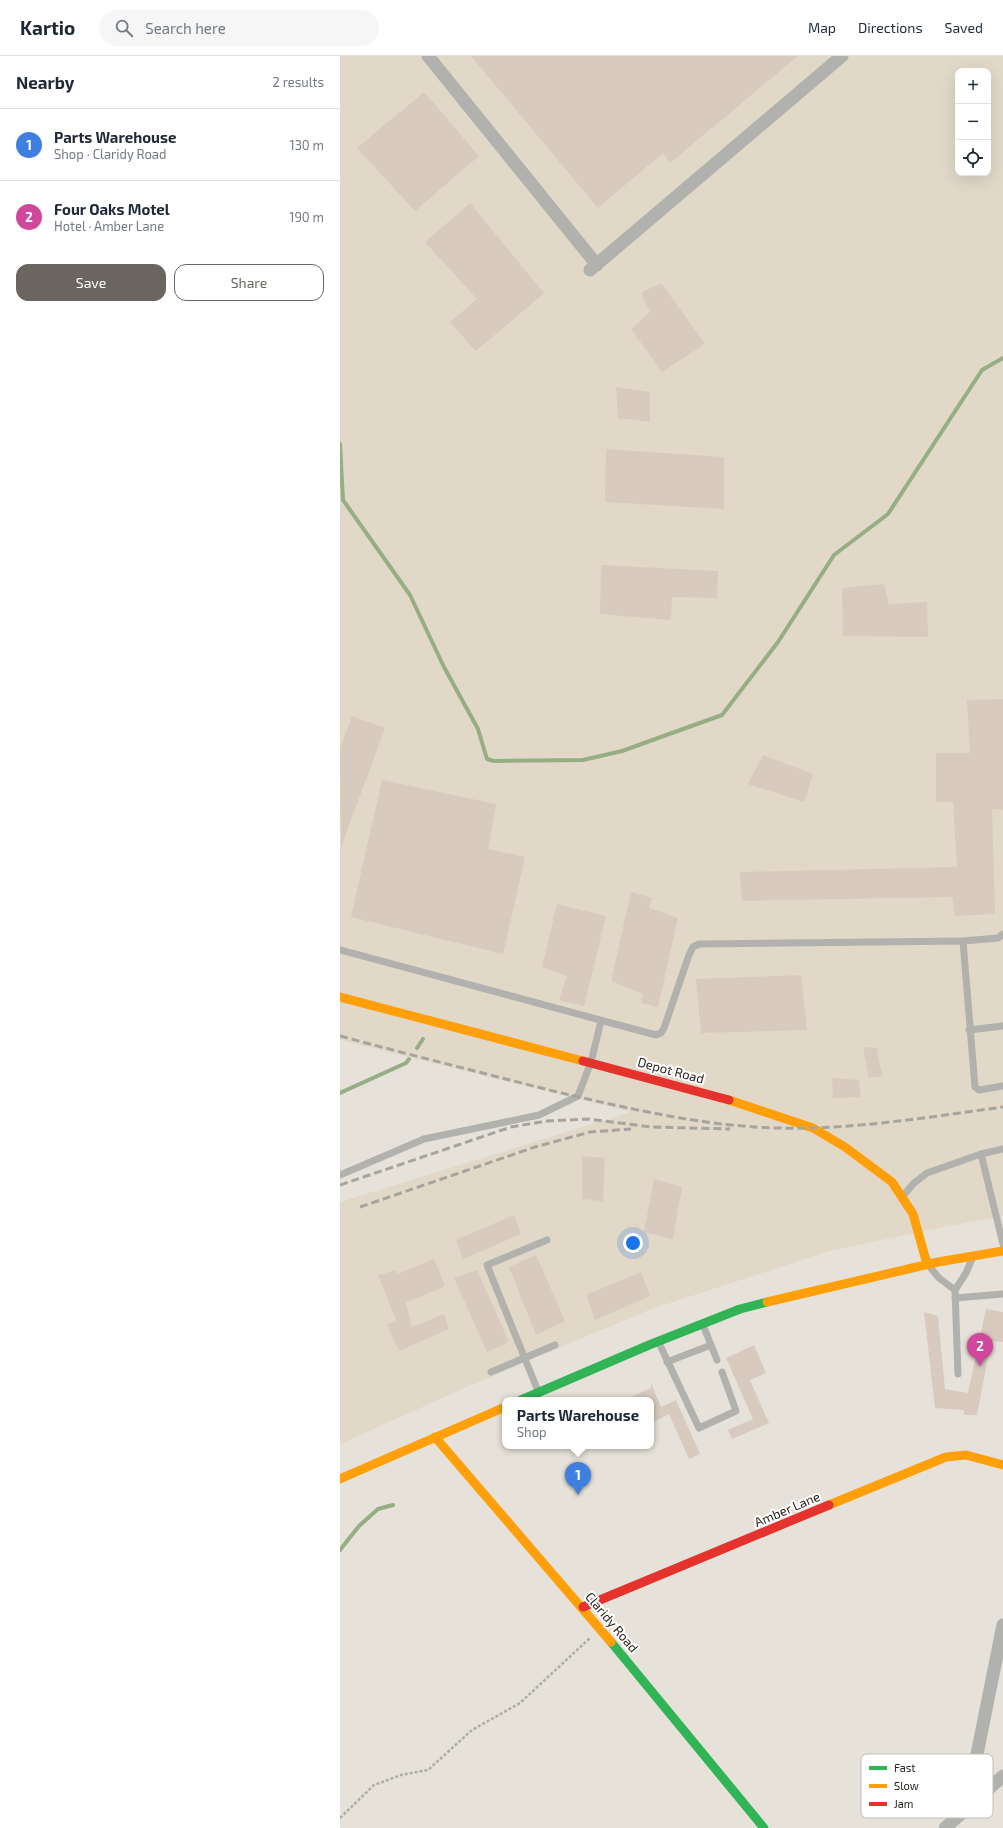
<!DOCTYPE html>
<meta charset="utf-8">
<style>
:root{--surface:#fff;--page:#f6f6f7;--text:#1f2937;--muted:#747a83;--line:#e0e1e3;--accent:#6a665f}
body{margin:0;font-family:"Exo 2",sans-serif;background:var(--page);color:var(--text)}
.controls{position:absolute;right:12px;top:12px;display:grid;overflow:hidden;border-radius:8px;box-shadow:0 4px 16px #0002}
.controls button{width:36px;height:36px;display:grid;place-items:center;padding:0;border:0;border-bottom:1px solid var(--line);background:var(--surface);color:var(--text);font:20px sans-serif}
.you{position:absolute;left:293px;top:1187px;width:14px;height:14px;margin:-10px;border:3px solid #fff;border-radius:50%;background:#1a73e8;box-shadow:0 0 0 6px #1a73e833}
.badge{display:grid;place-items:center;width:26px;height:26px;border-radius:50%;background:var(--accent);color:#fff;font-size:13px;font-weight:700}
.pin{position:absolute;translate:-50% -33px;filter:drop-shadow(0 1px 2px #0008)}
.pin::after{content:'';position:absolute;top:21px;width:14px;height:12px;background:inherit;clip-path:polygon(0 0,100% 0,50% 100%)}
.popup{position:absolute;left:162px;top:1341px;width:152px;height:52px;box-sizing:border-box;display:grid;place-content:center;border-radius:8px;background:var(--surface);filter:drop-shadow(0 1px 3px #0005);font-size:13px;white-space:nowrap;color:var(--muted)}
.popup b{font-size:15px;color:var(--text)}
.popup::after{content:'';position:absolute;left:50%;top:100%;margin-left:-8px;border:8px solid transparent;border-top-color:var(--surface)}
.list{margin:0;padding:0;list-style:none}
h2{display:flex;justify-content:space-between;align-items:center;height:52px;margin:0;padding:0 16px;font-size:17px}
h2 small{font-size:13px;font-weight:400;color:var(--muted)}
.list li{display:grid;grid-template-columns:26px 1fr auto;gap:12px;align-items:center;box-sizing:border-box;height:72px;padding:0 16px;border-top:1px solid var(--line)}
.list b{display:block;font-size:15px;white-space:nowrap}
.list p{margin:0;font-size:13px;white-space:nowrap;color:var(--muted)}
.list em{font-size:13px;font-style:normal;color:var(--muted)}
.actions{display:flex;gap:8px;padding:12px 16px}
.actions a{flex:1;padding:9px 0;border:1px solid var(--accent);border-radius:12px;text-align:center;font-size:14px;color:var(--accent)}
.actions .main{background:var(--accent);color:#fff}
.icon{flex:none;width:22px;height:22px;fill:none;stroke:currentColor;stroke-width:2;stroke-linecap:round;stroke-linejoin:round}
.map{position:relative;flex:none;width:663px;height:1772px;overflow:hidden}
header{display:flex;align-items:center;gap:24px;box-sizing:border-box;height:56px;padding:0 20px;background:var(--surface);border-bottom:1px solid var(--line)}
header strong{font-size:19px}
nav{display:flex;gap:22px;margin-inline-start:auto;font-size:14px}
.search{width:280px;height:36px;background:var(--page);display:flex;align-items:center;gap:10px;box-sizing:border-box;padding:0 14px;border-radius:22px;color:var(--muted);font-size:15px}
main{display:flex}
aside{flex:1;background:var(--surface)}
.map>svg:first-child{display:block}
</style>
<header>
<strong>Kartio</strong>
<div class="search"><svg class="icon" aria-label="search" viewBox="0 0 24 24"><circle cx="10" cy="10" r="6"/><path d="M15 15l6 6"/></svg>Search here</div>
<nav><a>Map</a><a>Directions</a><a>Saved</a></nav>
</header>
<main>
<aside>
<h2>Nearby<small>2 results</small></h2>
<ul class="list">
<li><span class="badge" style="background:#3f7fe0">1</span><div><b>Parts Warehouse</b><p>Shop · Claridy Road</p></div><em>130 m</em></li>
<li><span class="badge" style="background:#d1479c">2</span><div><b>Four Oaks Motel</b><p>Hotel · Amber Lane</p></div><em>190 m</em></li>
</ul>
<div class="actions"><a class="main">Save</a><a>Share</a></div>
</aside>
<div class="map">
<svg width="663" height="1772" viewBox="0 0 663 1772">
<rect width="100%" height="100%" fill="#e6e2d9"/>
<path fill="#e1d8c8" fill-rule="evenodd" d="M0 0H663V1160L614 1169 489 1195 309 1254 129 1330 0 1388V1146L291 1056 0 984ZM618 15H648V117H618Z"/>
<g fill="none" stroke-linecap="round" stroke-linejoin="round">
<path stroke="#96ae83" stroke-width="4" d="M0 388 3 444 70 539 104 611 138 673 147 703 154 705 243 704 282 695 382 659 438 586 494 499 548 458 642 314 663 302
M77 992 83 983
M0 1037 66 1007 69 1003
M0 1494 19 1470 38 1453 53 1449"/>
</g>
<path fill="#d8cabe" d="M131 0H458L330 107 323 97 258 152Z
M84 36 139 100 75 155 17 92Z
M130 147 204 237 136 295 110 266 137 243 85 186Z
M321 227 365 288 322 316 291 273 310 256 301 237Z
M276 331 310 336V366L278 362Z
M266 393 384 401V453L265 446Z
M261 509 378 515 377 542 332 541 331 564 260 558Z
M544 528 549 548 587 546 588 581 503 580 502 532Z
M663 643V754L652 753 655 858 615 860 612 841 402 845 400 816 617 811 613 746H596V697H630L627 644Z
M12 660 45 672 1 791 0 693Z
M423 699 473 718 464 746 408 728Z
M42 724 156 748 148 793 185 801 163 898 11 861Z
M291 836 312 842 309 852 338 862 318 951 301 947 303 938 271 925Z
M217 848 266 860 244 950 219 944 227 920 202 911Z
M461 919 467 974 361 977 356 923Z
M523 991 537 992 542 1020 529 1022Z
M492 1022 519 1024 521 1041 493 1042Z
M242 1100 265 1102 263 1145 242 1143Z
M314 1123 342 1131 333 1183 304 1176Z
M174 1159 181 1178 123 1203 116 1184Z
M196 1199 225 1265 196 1279 169 1211Z
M94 1203 105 1230 66 1247 72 1271 104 1258 109 1273 59 1295 47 1269 56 1264 38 1219 56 1214 58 1218Z
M137 1214 169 1286 147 1296 114 1222Z
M301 1216 310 1240 255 1264 246 1239Z
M646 1253 663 1256V1286L651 1285 637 1359H624V1354L595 1352 584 1256 598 1260 605 1333 628 1337Z
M414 1289 426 1317 410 1324 429 1367 392 1383 388 1374 413 1363 386 1302Z
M311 1327 321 1351 336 1344 360 1398 349 1403 329 1358 311 1367V1344H284L311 1332Z"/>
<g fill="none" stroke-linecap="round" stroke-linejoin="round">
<path stroke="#acaca8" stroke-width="2.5" stroke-dasharray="3 2" stroke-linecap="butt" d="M0 1762 34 1729 61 1719 88 1714 132 1674 180 1647 250 1582"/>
<path stroke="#b1b1ad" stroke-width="7" d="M663 878 658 882 623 885 635 1031 639 1034 663 1030
M0 894 316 979 321 977 324 972 349 899 353 891 359 888 623 885
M629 974 663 970
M641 1098 663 1093
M0 1119 84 1083 199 1059 238 1040 251 1006 261 965
M562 1141 574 1127 587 1117 641 1098 663 1188
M590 1211 599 1222 615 1234 618 1318
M615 1234 626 1217 632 1203
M615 1242 663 1238
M363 1269 377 1304
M319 1287 359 1372 396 1355 382 1316
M327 1306 371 1289
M151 1316 215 1289
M198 1335 147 1209 207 1184"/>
<path stroke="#b1b1ad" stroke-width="13" d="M88 0 257 209
M250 214 502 0
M626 1753 663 1569
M605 1772 663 1720"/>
<path stroke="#30b455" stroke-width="9" d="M181 1344 309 1289 400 1253 427 1246
M271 1586 424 1772"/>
<path stroke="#ff9f0a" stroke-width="9" d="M0 941 243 1005
M389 1044 473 1072 505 1091 552 1126 573 1158 587 1208
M427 1246 598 1206 663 1195
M95 1381 271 1586
M0 1423 165 1351
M489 1449 606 1401 626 1399 663 1409"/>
<path stroke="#e5322d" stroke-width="9" d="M243 1005 389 1044
M243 1551 489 1449"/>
<path stroke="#a5a49e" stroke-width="3" stroke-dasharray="8 4" stroke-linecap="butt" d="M0 980C71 999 142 1017 213 1035 287 1052 361 1070 437 1072 512 1074 589 1061 663 1051
M0 1129 171 1071 207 1065 248 1063 311 1071 390 1073
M20 1151 195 1091 250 1076 291 1073"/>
</g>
<g text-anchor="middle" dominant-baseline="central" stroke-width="4" stroke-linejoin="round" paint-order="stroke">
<g font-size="13" fill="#27241d" stroke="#fff">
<text transform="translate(331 1014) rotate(15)">Depot Road</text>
<text transform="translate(447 1453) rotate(-23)">Amber Lane</text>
<text transform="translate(272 1566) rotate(50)">Claridy Road</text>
</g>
</g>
<rect x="521" y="1698" width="132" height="64" rx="6" fill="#fff" stroke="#bebdbb" stroke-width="1"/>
<rect x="529" y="1710" width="18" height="4" fill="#30b455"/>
<rect x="529" y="1728" width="18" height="4" fill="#ff9f0a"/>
<rect x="529" y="1746" width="18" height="4" fill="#e5322d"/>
<g font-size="11" fill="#27241d">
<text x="554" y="1716">Fast</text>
<text x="554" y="1734">Slow</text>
<text x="554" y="1752">Jam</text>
</g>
</svg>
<div class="controls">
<button>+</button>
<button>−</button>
<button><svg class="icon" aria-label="locate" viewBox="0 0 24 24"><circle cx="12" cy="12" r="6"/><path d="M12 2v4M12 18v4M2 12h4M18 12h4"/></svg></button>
</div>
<div class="you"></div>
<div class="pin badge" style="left:238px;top:1439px;background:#3f7fe0">1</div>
<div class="popup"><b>Parts Warehouse</b>Shop</div>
<div class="pin badge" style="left:640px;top:1310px;background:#d1479c">2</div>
</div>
</main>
